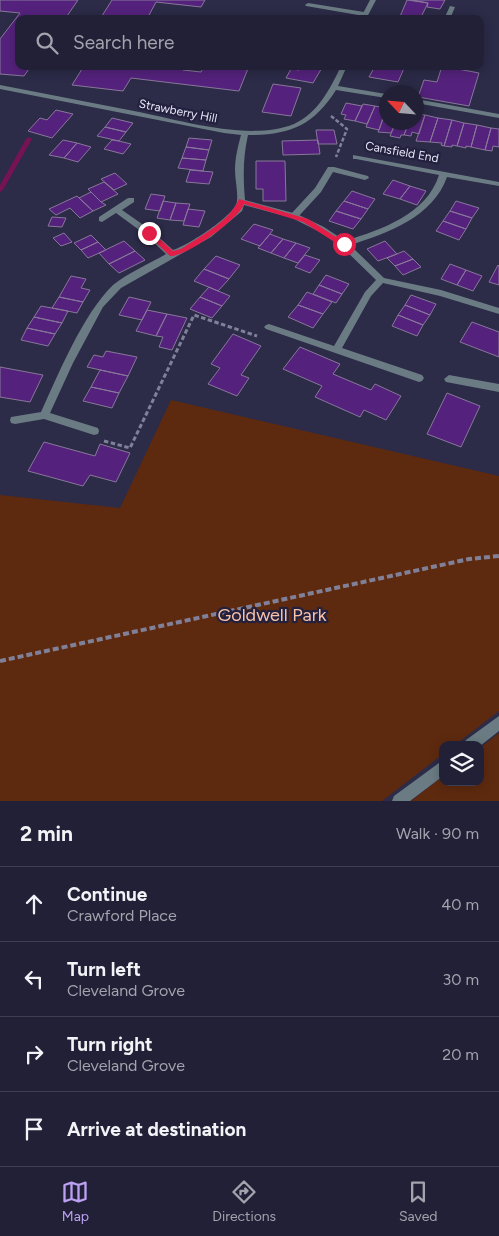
<!DOCTYPE html>
<meta charset="utf-8">
<style>
:root{--surface:#212036;--page:#29283e;--text:#f1f3f6;--muted:#a2a3ad;--line:#3e3e51;--accent:#bca0f2}
body{margin:0;font-family:Figtree,sans-serif;background:var(--page);color:var(--text)}
.controls{position:absolute;right:15px;bottom:15px;display:grid;overflow:hidden;border-radius:10px;box-shadow:0 2px 12px #0003}
.controls button{width:45px;height:45px;display:grid;place-items:center;padding:0;border:0;border-bottom:1px solid var(--line);background:var(--surface);color:var(--text);font:25px sans-serif}
.compass{position:absolute;left:379px;top:85px;width:45px;height:45px;border-radius:50%;background:var(--surface);box-shadow:0 2px 12px #0003;rotate:296deg}
.stop{position:absolute;width:15px;height:15px;margin:-11px;border:4px solid #e11d48;border-radius:50%;background:#fff}
.stop.end{background:#e11d48;border-color:#fff;box-shadow:0 1px 5px #0008}
.list{margin:0;padding:0;list-style:none}
h2{display:flex;justify-content:space-between;align-items:center;height:65px;margin:0;padding:0 20px;font-size:21px}
h2 small{font-size:16px;font-weight:400;color:var(--muted)}
.list li{display:grid;grid-template-columns:32px 1fr auto;gap:15px;align-items:center;box-sizing:border-box;height:75px;padding:0 20px;border-top:1px solid var(--line)}
.list b{display:block;font-size:19px;white-space:nowrap}
.list p{margin:0;font-size:16px;white-space:nowrap;color:var(--muted)}
.list em{font-size:16px;font-style:normal;color:var(--muted)}
.icon{flex:none;width:28px;height:28px;fill:none;stroke:currentColor;stroke-width:2;stroke-linecap:round;stroke-linejoin:round}
.map{position:relative;flex:none;width:499px;height:801px;overflow:hidden}
.search{position:absolute;background:var(--surface);box-shadow:0 2px 12px #0003;left:15px;right:15px;top:15px;height:55px;display:flex;align-items:center;gap:12px;box-sizing:border-box;padding:0 18px;border-radius:10px;color:var(--muted);font-size:19px}
.sheet{height:365px;background:var(--surface)}
nav{display:flex;justify-content:space-around;align-items:center;box-sizing:border-box;height:70px;border-top:1px solid var(--line);background:var(--surface);font-size:14px;color:var(--muted)}
nav a{display:grid;justify-items:center;gap:2px}
nav .on{color:var(--accent)}
.map>svg:first-child{display:block}
</style>
<div class="map">
<svg width="499" height="801" viewBox="0 0 499 801">
<rect width="100%" height="100%" fill="#2c2b48"/>
<path fill="#5e2a0f" d="M171 400 499 476V711L455 745H443V754L382 801H0V495L120 508Z
M499 733V801H411L443 776V782H480V748Z"/>
<g fill="none" stroke-linecap="round" stroke-linejoin="round">
<path fill="#751354" fill-rule="evenodd" d="M29 137 32 139 3 190 0 192V185L26 139Z"/>
</g>
<path fill="#54227c" stroke="#877899" d="M0 0H78L65 19H19V66H31L24 76 0 74V39L20 13 0 11Z
M112 0H205L201 7 156 2 147 19H100Z
M407 0 428 3 420 19H399Z
M412 0H445L440 9 427 7 428 3Z
M84 66H185L183 70 201 72 204 66H249L239 91 131 78 123 91 72 85Z
M302 66H323L313 83 286 78 291 69 299 70Z
M375 66H405L398 82 369 77Z
M442 66 479 73 469 106 418 97 424 80 437 82Z
M273 84 301 88 291 116 262 112Z
M346 103 362 106 355 121 344 119 346 115 341 114Z
M363 104 375 106 367 124 355 121Z
M375 106 386 108 379 130 366 127Z
M56 110 73 114 52 138 28 131 40 118 47 120Z
M386 112V122H396L391 133 378 132Z
M416 114 425 115 419 134 412 132 411 136 404 135 409 122H416Z
M425 115 438 118 430 142 416 141Z
M112 118 133 123 126 132 105 127Z
M438 118 452 120 444 146 441 145 442 143 430 142Z
M452 120 464 123 457 146 452 145V147L444 146Z
M396 122H409L404 135H401L400 138 390 136Z
M464 123 477 125 471 147 466 146V148L457 146Z
M477 125 491 128 485 150 471 147Z
M105 127 126 132 119 141 97 136Z
M491 128 499 129V147L493 146 492 151 485 150Z
M316 130H334L337 144H318Z
M189 138 212 140 209 150 186 147Z
M63 140 77 143 64 158 49 155Z
M112 140 119 141 131 144 123 154 104 149Z
M318 140 320 154 283 155 282 141Z
M77 143 91 147 78 162 64 158Z
M186 147 209 150 206 160 182 158Z
M182 158 206 160 203 171 178 168Z
M256 161H285L286 201H263V189H256Z
M190 170 213 172 209 184 186 182Z
M115 173 127 184 114 190 101 179Z
M393 180 410 186 400 199 383 194Z
M104 182 118 194 101 202 88 189Z
M410 186 426 191 417 205 400 199Z
M352 191 375 199 368 209 344 201Z
M91 192 101 202 106 205 93 211 79 198Z
M151 194 165 196 160 211 145 209Z
M77 196 93 211 80 218 70 208 56 215 49 209Z
M163 201 176 203 170 220 157 218Z
M344 201 368 209 361 219 336 211Z
M456 201 479 208 472 218 450 211Z
M176 203 190 204 184 221 170 220Z
M188 209 205 211 199 227 183 225Z
M336 211 361 219 353 229 329 221Z
M450 211 472 218 466 229 443 221Z
M52 217 66 218 62 227 48 226Z
M443 221 466 229 459 240 436 231Z
M254 224 273 230 260 246 241 239Z
M64 233 72 242 61 246 53 238Z
M270 234 283 239 271 253 258 248Z
M91 235 98 242 81 250 74 243Z
M283 239 296 243 284 258 271 253Z
M124 241 135 251 109 264 99 253Z
M385 241 397 254 378 261 367 249Z
M98 242 106 250 88 258 81 250Z
M296 243 310 248 298 263 284 258Z
M135 251 145 260 119 273 109 264Z
M404 251 413 259 395 266 387 258Z
M305 255 320 260 310 273 295 267Z
M216 256 240 265 229 279 204 269Z
M413 259 421 267 403 275 395 266Z
M450 264 466 270 457 285 441 279Z
M498 265 499 266V285L489 282Z
M204 269 229 279 218 291 194 281Z
M466 270 482 276 473 291 457 285Z
M326 275 349 284 342 294 319 285Z
M71 276 86 279 81 288 90 290 83 302 59 297Z
M319 285 342 294 336 303 313 294Z
M209 287 218 291 230 296 222 306 200 297Z
M307 292 332 302 323 314 298 305Z
M411 295 436 304 430 315 405 305Z
M59 297 83 302 77 313 52 308Z
M129 297 151 302 142 320 119 315Z
M200 297 222 306 212 318 190 309Z
M298 305 323 314 313 328 288 317Z
M405 305 430 315 423 325 398 315Z
M41 306 68 311 62 323 34 317Z
M147 310 167 314 156 336 136 331Z
M167 314 187 318 172 350 159 347 163 337 156 336Z
M398 315 423 325 417 336 392 326Z
M34 317 62 323 55 334 27 328Z
M472 322 499 332V357L460 342Z
M27 328 55 334 48 346 21 340Z
M233 334 261 346 241 375 249 378 237 396 208 384 220 368 211 364Z
M300 347 340 364 333 374 371 390 375 384 401 396 386 420 364 410 360 417 315 397 322 386 283 369Z
M106 351 137 357 128 376 87 367 94 355 103 357Z
M0 367 43 375 30 402 0 397Z
M100 370 128 376 119 393 91 387Z
M91 387 119 393 112 408 83 401Z
M447 393 480 406 461 447 427 434Z
M44 442 95 456 100 444 130 453 116 482 90 475 83 486 28 471Z"/>
<g fill="none" stroke-linecap="round" stroke-linejoin="round">
<path stroke="#818099" stroke-width="2.5" stroke-dasharray="4 2" stroke-linecap="butt" d="M331 116 347 129 336 157"/>
<path stroke="#818099" stroke-width="3" stroke-dasharray="4.5 2.5" stroke-linecap="butt" d="M104 441 130 448 194 315 257 336"/>
<path stroke="#818099" stroke-width="4" stroke-dasharray="6 3" stroke-linecap="butt" d="M0 661 469 559 499 556"/>
<path fill="#6a7b83" fill-rule="evenodd" d="M308 3 364 12 367 14 364 16 306 6 305 5Z
M450 6 455 7 450 19H444Z
M328 167H334L368 176 369 178 365 180 333 172 321 192 297 218H291V214L315 188Z
M499 716V731L480 746V745H464L466 740Z
M443 760V776L410 801H392L394 796Z"/>
<path fill="#6a7b83" fill-rule="evenodd" d="M370 0H376L366 19H360Z
M341 66H347L338 86 386 94V98L336 90C313 126 290 135 248 135 243 157 243 177 245 200L297 214 324 227 345 241C382 229 426 215 439 175L356 159H353V155L499 182V186L447 177C433 217 388 233 350 245L384 278 441 290 499 308V314L440 296 383 283 371 296 342 348 422 375 424 378 422 381 419 382 266 329 264 327 266 325 269 324 334 346 365 292 376 280 341 246 318 231 292 218 244 205 242 211 211 237 121 288 103 307 73 363 50 413 98 428 99 431 98 434 94 435 44 419 15 424 11 423 10 420 11 417 41 412C59 373 83 314 113 285 126 274 151 263 166 254L146 235 116 213 102 222 99 221V217L128 198H134V202L122 210 152 231 173 250C187 246 236 215 237 201 238 191 235 180 235 170 235 158 238 146 241 135L224 133 0 89V85C45 94 89 102 134 111 180 120 250 142 294 124 318 113 330 89 341 66Z
M416 99 499 114V118L416 103Z
M449 375 499 384V392L446 382 444 379Z"/>
</g>
<path fill="#e11d48" d="M239 199 308 219 347 244 341 246 303 222 244 204C239 219 186 257 170 256L146 233 152 232 173 251 181 249C202 235 229 222 239 199Z"/>
<g text-anchor="middle" dominant-baseline="central" stroke-width="4.5" stroke-linejoin="round" paint-order="stroke">
<g font-size="12" fill="#e6e7fa" stroke="#23213d">
<text transform="translate(178 111) rotate(11)">Strawberry Hill</text>
<text transform="translate(402 152) rotate(10)">Cansfield End</text>
</g>
<g font-size="18" fill="#f8c2a9" stroke="#23213d">
<text x="272" y="615">Goldwell Park</text>
</g>
</g>
</svg>
<div class="controls">
<button><svg class="icon" aria-label="layers" viewBox="0 0 24 24"><path d="M12 4l9 5-9 5-9-5zM3 14l9 5 9-5"/></svg></button>
</div>
<svg class="compass" viewBox="-18 -18 36 36"><path d="M0-13l5 13h-10z" fill="#e53935"/><path d="M0 13l5-13h-10z" fill="#a2a3ad"/></svg>
<div class="stop" style="left:344px;top:244px"></div>
<div class="stop end" style="left:149px;top:233px"></div>
<div class="search"><svg class="icon" aria-label="search" viewBox="0 0 24 24"><circle cx="10" cy="10" r="6"/><path d="M15 15l6 6"/></svg>Search here</div>
</div>
<section class="sheet">
<h2>2 min<small>Walk · 90 m</small></h2>
<ul class="list">
<li><svg class="icon" aria-label="ahead" viewBox="0 0 24 24"><path d="M12 20V5M6 11l6-6 6 6"/></svg><div><b>Continue</b><p>Crawford Place</p></div><em>40 m</em></li>
<li><svg class="icon" aria-label="left" viewBox="0 0 24 24"><path d="M17 20v-9H6M10 6l-5 5 5 5"/></svg><div><b>Turn left</b><p>Cleveland Grove</p></div><em>30 m</em></li>
<li><svg class="icon" aria-label="right" viewBox="0 0 24 24"><path d="M7 20v-9h11M14 6l5 5-5 5"/></svg><div><b>Turn right</b><p>Cleveland Grove</p></div><em>20 m</em></li>
<li><svg class="icon" aria-label="arrive" viewBox="0 0 24 24"><path d="M6 21V4h12l-3 4 3 4H6"/></svg><div><b>Arrive at destination</b></div></li>
</ul>
</section>
<nav>
<a class="on"><svg class="icon" aria-label="map" viewBox="0 0 24 24"><path d="M3 6l6-2 6 2 6-2v14l-6 2-6-2-6 2zM9 4v14M15 6v14"/></svg>Map</a>
<a><svg class="icon" aria-label="directions" viewBox="0 0 24 24"><path d="M12 3l9 9-9 9-9-9zM9 14v-3h6M13 9l2 2-2 2"/></svg>Directions</a>
<a><svg class="icon" aria-label="saved" viewBox="0 0 24 24"><path d="M7 4h10v16l-5-4-5 4z"/></svg>Saved</a>
</nav>
